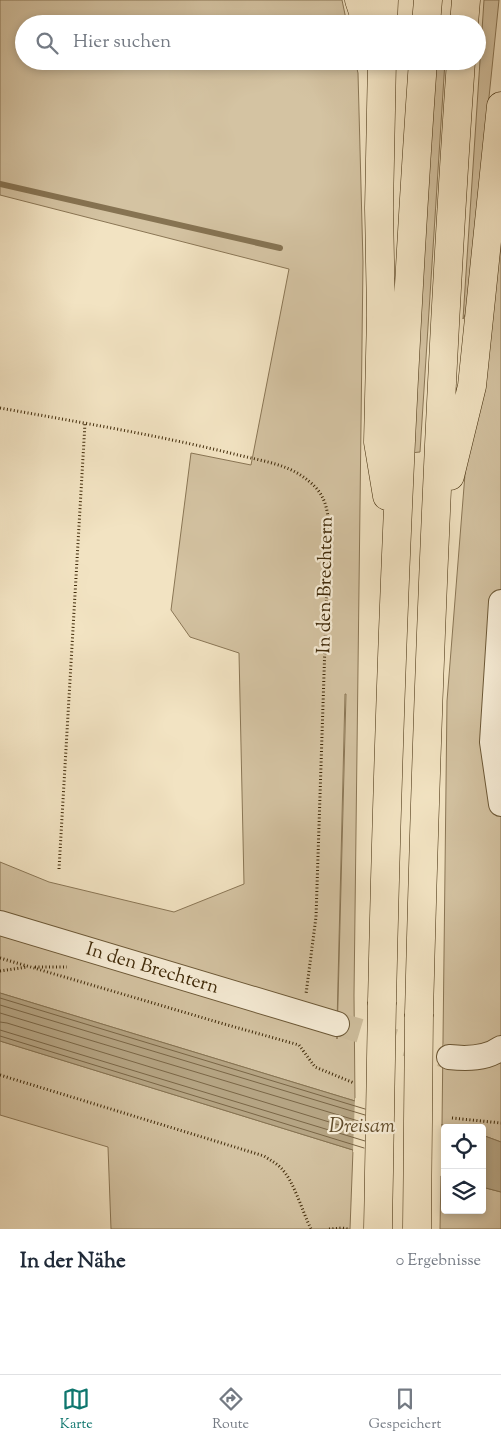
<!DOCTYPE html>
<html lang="de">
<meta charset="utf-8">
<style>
:root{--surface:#fff;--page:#f6f6f7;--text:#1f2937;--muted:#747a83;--line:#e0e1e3;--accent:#0f766e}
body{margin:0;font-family:"Sorts Mill Goudy",serif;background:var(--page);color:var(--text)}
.controls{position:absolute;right:15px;bottom:15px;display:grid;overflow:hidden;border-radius:5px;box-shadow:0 2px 8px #0003}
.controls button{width:45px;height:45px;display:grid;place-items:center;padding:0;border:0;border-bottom:1px solid var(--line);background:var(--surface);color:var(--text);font:25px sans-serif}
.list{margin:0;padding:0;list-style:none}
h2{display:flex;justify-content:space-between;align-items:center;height:65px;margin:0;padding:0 20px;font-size:21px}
h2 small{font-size:16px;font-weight:400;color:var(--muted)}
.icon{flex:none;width:28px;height:28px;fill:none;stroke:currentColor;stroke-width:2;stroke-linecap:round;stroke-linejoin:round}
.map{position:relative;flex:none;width:501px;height:1229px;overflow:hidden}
.search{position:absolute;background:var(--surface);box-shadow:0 2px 8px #0003;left:15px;right:15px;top:15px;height:55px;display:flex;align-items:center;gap:12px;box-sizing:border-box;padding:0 18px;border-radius:28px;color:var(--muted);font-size:19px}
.sheet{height:145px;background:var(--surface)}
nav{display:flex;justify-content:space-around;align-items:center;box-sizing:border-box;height:70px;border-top:1px solid var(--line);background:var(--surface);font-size:14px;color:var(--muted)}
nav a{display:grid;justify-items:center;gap:2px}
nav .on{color:var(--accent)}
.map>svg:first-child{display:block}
</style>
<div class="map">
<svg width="501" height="1229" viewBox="0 0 501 1229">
<rect width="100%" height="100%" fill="#f2e3c2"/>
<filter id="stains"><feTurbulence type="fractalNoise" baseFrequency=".004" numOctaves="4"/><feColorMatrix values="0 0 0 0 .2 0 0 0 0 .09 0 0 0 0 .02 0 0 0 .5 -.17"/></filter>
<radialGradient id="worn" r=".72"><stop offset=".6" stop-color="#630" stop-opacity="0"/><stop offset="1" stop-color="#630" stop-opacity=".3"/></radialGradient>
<path fill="#d4c3a2" stroke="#8a7655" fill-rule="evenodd" d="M0 0H342L347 24H24V61H355L358 73 363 262 354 995 355 1101 0 993V862L49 882 174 912 244 884 239 653 190 637 171 610 191 453 251 465 289 269 0 195ZM345 694H346L337 1039V1024Z
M484 0H499L467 311 463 319Z
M432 61H445L420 452 410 453Z
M501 246V1142L482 1135V1128H453L442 1125 447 701 465 474 484 339Z
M0 1041 353 1150 350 1229H111L108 1147 0 1115Z
M441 1173 445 1175V1210H482V1187L501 1192V1229H440Z"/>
<path fill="#b5a483" stroke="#867352" d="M0 993 355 1101 453 1128H445V1175L353 1150 0 1041Z
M482 1135 501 1142V1192L482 1187Z"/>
<path fill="#f2e3c2" d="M355 1098 441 1122V1176L353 1152Z"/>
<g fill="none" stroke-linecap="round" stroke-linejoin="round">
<path stroke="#7a6646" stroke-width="1" d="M0 998 365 1109
M0 1005 365 1115
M0 1013 365 1123
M0 1022 7 1023 365 1133
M0 1030 365 1141
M0 1036 364 1148"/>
<path stroke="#867352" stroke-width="6" d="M0 184 280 248"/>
<path stroke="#cebe9d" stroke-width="24" stroke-dasharray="24 12" stroke-linecap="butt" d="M337 1024 449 1057"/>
<defs>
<g id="minor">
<path d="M501 602 492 742 501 804"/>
<path id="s1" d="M0 923 337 1024"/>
<path d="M449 1057C467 1059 486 1059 501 1048"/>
</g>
<path id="motorway" d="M359 0 367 24
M383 24 384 0
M426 24 428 0
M464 24 466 0
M382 61 379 208 381 314 378 442 387 496
M450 476 472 386 501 106
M382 1002C389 688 401 375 423 61
M419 1014C427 696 439 378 461 61"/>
</defs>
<use href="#minor" stroke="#6c5836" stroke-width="26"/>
<use href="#motorway" stroke="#3f2908" stroke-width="29"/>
<path stroke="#3f2908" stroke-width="3" stroke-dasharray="1 2.5" stroke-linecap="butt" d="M0 408C78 422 157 435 234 454 257 460 283 463 302 476 322 490 326 500 329 523L316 917 306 994
M59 869 85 423
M0 958 224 1024 299 1045 315 1067 354 1083
M35 967H67
M0 971 27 967
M0 1075 264 1156C270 1160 276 1163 281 1168 294 1181 302 1211 311 1229
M452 1118 501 1123
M329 1229 342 1228 348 1229"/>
<use href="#minor" stroke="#f7edd7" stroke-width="24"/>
<use href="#motorway" stroke="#f2e3c2" stroke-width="28"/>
<defs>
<path id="motorway-bridge" d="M378 1229 382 1002
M417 1229 419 1014"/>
</defs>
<use href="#motorway-bridge" stroke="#3f2908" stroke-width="29" stroke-linecap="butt"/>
<use href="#motorway-bridge" stroke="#f2e3c2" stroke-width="28"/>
</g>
<g text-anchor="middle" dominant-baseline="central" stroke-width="4.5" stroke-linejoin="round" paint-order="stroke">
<g font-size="19" fill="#3f2908" stroke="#f7edd7">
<text transform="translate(326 585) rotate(-89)">In den Brechtern</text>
<text stroke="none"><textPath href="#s1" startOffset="159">In den Brechtern</textPath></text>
</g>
<g font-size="20" font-style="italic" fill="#624e2d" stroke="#f7edd7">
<text x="362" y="1127">Dreisam</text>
</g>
</g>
<rect width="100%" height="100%" filter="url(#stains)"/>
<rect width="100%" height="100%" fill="url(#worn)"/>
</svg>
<div class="controls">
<button><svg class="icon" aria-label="locate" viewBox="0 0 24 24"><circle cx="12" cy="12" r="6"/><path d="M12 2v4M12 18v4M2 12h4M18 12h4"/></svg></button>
<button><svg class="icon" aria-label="layers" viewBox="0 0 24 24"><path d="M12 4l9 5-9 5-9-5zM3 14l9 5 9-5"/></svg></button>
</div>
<div class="search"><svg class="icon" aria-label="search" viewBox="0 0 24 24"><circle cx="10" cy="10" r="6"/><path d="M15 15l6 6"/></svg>Hier suchen</div>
</div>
<section class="sheet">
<h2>In der Nähe<small>0 Ergebnisse</small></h2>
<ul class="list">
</ul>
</section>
<nav>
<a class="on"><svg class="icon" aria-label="map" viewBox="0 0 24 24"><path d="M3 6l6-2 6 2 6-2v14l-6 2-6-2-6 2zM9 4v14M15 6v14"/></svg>Karte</a>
<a><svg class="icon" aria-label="directions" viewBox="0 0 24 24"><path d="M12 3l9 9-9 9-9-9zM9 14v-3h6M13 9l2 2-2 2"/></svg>Route</a>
<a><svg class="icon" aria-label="saved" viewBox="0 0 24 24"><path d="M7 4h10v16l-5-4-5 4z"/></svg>Gespeichert</a>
</nav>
